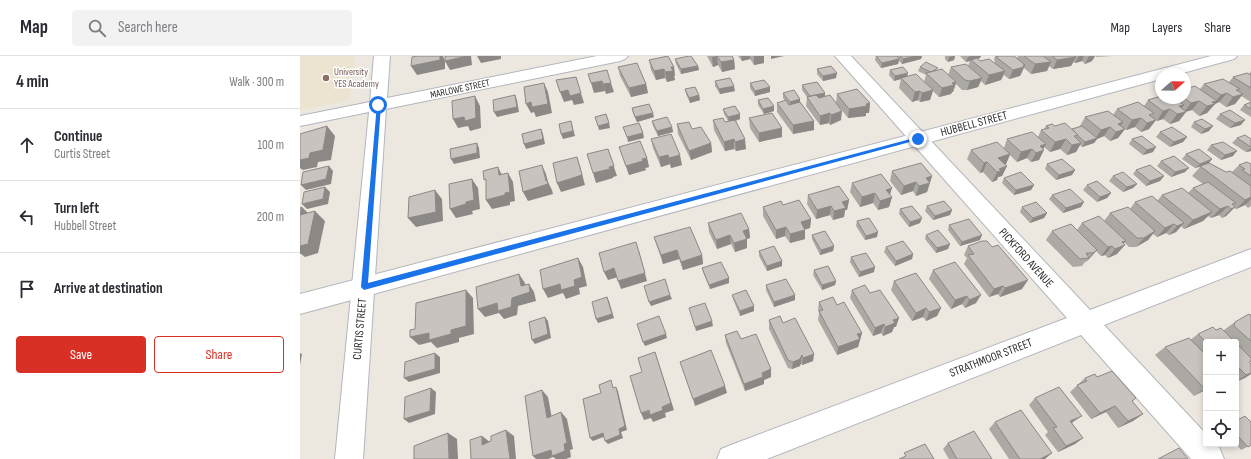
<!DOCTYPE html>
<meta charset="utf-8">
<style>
:root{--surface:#fff;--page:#f2f2f3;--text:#2b2b33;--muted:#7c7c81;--line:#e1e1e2;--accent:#d93025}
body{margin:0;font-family:"Sofia Sans Condensed",sans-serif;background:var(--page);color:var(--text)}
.controls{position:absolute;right:12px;bottom:12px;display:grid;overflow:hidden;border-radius:4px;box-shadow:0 2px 6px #0003}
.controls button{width:36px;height:36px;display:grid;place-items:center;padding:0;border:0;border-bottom:1px solid var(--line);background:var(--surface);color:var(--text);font:20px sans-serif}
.compass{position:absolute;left:855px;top:12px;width:36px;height:36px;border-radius:50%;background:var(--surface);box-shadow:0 2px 6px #0003;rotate:70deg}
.stop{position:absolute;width:12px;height:12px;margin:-9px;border:3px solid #1a73e8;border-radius:50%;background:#fff}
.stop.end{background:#1a73e8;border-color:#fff;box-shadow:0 1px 4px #0008}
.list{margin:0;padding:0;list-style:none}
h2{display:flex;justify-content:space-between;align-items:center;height:52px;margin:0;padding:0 16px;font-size:17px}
h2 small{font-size:13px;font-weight:400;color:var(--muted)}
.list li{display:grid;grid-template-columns:26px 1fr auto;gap:12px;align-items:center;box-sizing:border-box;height:72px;padding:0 16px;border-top:1px solid var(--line)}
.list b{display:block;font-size:15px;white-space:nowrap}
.list p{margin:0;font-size:13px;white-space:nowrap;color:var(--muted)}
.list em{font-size:13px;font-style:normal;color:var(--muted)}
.actions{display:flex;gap:8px;padding:12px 16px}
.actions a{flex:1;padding:9px 0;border:1px solid var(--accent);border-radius:4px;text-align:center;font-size:14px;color:var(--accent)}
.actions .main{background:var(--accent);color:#fff}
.icon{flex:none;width:22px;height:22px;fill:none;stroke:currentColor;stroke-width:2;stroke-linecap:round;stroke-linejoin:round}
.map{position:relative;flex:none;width:951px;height:403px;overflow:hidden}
header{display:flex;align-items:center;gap:24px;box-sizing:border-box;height:56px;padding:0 20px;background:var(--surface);border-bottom:1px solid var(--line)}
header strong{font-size:19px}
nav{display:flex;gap:22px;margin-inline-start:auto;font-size:14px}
.search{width:280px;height:36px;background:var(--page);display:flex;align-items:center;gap:10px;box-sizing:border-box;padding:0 14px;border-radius:4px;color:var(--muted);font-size:15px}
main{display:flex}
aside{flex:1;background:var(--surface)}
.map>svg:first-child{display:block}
</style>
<header>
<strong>Map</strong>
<div class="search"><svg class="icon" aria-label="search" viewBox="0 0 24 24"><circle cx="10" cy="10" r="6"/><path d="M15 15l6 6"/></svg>Search here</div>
<nav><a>Map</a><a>Layers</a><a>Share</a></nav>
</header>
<main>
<aside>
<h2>4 min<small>Walk · 300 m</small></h2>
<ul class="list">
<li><svg class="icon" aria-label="ahead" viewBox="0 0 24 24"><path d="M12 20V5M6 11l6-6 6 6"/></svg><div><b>Continue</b><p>Curtis Street</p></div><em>100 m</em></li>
<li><svg class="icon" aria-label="left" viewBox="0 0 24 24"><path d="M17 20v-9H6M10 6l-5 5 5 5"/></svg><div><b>Turn left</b><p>Hubbell Street</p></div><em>200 m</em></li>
<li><svg class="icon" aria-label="arrive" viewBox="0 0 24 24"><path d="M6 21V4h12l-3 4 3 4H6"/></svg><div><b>Arrive at destination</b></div></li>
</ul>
<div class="actions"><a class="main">Save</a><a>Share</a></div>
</aside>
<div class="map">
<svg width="951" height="403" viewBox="0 0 951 403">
<rect width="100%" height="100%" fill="#ece7df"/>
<path fill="#ece3d0" d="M0 0H55L49 44 0 54Z"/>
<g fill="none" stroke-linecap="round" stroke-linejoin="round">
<defs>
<path id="minor" d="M74 0H90L87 42 297 0H328L325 3 320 5 86 53 63 403H35L69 56 0 70V60L70 46Z
M535 0H551L790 254 951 193V211L804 269 906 378V388H916L920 393 924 403H891L781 279 467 403H417L421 393 431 389 767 262Z"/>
<path id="tertiary" d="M911 0H937L934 3 879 18H861V23L0 258V238Z"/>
</defs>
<use href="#minor" stroke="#b3b6be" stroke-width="2"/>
<use href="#tertiary" stroke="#b3b6be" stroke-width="2"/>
<use href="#minor" fill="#fff" fill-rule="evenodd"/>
<use href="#tertiary" fill="#fff" fill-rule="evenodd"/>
</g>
<path fill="#aca8a4" d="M407 0H432L434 4 435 13 422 16 418 9 413 11Z
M438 0H464V7L454 9 450 3 442 5Z
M576 0H622L621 3 602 8 599 5 598 8 581 12 575 4Z
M645 0H655L654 4 648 6 645 3Z
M660 0H681L680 2 677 3 680 5 694 7 695 5 694 4 695 0H714L717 2 718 0H795L792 5 785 8 782 5 775 7 773 6 771 10 753 13 749 10 747 15 731 18 724 12 720 20 709 23 704 19 701 24 685 29 681 25 678 31 667 34H662L656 28 653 36H652L651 38 639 41 633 35 630 44 620 46 618 44 612 46 599 32 601 23 594 25 589 19 590 14 624 26 626 19 618 15 620 11 637 14 648 19 651 11 668 10 670 5 666 6Z
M795 0H812L797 1Z
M375 3 398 10 399 14 381 18 376 8Z
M349 4 374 11 375 20H374L375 24 367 26 365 22 356 24 351 14Z
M318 11 346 28 348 37 331 41 320 20Z
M517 13 536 22 523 25 517 18Z
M951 15V61L940 54 944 49 951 46 941 40 935 48 926 51 919 46 915 48 907 57 899 60 892 54 886 56 879 65 870 68 863 63 857 65 856 64 849 73 841 76 835 71 826 74 825 73 818 82 810 85 804 80 797 83 794 87 782 91 780 89 776 96 767 99 760 93 750 96 744 91 739 104 731 106 727 102 717 106 710 99 706 108H704L707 110 702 120 698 121 697 124 692 126 683 116 680 117 667 103 671 94 704 92 707 83 738 81 741 74 744 73 746 70H755L772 73 780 70 785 61 813 59 817 53 844 50 848 44 861 42H885L900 33 904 28 929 26 933 21 949 18Z
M415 25 435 35 420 38 415 30Z
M450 27 470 31V36L455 40 450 32Z
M502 29 525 40 536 47 537 38 570 47 569 57H566V60L548 62 540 52 541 64 530 69 529 67 520 69 506 50 507 41 502 34Z
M385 33 399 39 400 44 390 47 386 38Z
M483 37 500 43V46L514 65V74L493 78 477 56V47L485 45 483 42Z
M458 44 474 55 464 58 458 49Z
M332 52 354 61 337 66 333 57Z
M423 53 440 63 436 65 446 93 436 95 434 93 425 95 414 74 413 64 425 66 428 65 424 58Z
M920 58 941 69 930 72 916 63Z
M449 62 482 81 459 86 450 72Z
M352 65 372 71 373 76 358 80 353 70Z
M894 66 909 75 901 78 891 71Z
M377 68 411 87 412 96 391 104 378 78Z
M860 76 887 81 883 86 870 91 856 81Z
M937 82 951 83V95L946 96 932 87Z
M351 83 382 109 371 112 370 108 361 111 353 92Z
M832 83 853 96 843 99 829 88Z
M911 89 933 100 921 104 907 94Z
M319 91 347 102 349 111 345 112 346 114 329 119Z
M886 98 912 103 909 107 926 116H932L939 109 951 108V150L948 152 945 149 936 153 934 152 926 160 922 162 919 159 911 162 908 160 903 165 884 173 881 170 876 176 869 179 866 177 857 181 853 178 848 184 836 191H829L824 186 817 198 808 202 805 199 801 200 796 195 790 202 786 206H785L782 210 773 211 746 184 752 175 777 174 782 167 804 165 810 157 830 153 835 146 857 145 862 139 888 137 893 132 903 128 892 120 900 111 895 112 882 103Z
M861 105 885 116 871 121 857 110Z
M747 108 775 114 772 119 756 124 745 113Z
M836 114 864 120 860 125 846 130 833 118Z
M592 115 632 120 627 136 616 140 613 135 601 139 590 125Z
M813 120 837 128 833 132 823 136 809 125Z
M704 122 734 129 731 134 714 139 702 127Z
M552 127 590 139 592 141 589 151 578 154 573 147 560 151 550 136Z
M787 129 811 137 807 142 797 146 783 134Z
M508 139 549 144 547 154H545L544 161 533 164 530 159 516 163 507 148Z
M752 139 781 151 763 157 749 143Z
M483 149 511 163 510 172 505 173V183L490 187 485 180 476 183 463 160V151Z
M627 150 652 154 650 159 633 164 625 155Z
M722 151 747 157 744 162 730 167 720 156Z
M600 153 620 167 609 171 599 158Z
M557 165 577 181 565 184 556 170Z
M408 167 449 173 450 182 447 183V192L435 196 431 188 417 193 409 176Z
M649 169 680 184 660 190 648 174Z
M512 179 534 190 533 195 520 199 512 183Z
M626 179 648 193 636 197 625 183Z
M354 181 402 199 403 208 383 214 379 203 363 208Z
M668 190 722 233 700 241 698 238 689 241 664 208 667 202 664 199Z
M586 191 613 198 612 203 595 210 584 196Z
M459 195 482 205V210L467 215 459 200Z
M551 201 574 216 559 221 550 206Z
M402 212 429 222V227L410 233 403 216Z
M514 214 536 225 535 229 522 234 513 219Z
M633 214 676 247 665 252 662 248 651 253 629 223Z
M594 225 641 252 637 260 626 265 623 261 612 265 591 234Z
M466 229 495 244 474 251 466 234Z
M552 234 570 237 596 271H594L592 276 583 280 581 277 573 280 550 242Z
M432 239 454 255 440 260 433 243Z
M519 246 537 249 562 277 558 291 537 299 518 264 519 257 518 254Z
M951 258V305L949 307 951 308V318L936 326V286H906V335L905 334 894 340 855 299 865 291 890 284 898 278 916 274 924 275V274L935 266Z
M469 264 483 267 514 298 513 305 502 309 501 307 500 310 492 313 488 312 469 273Z
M425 279 441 283 471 313V321L464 324V328L445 335 426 287Z
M797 321 832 345 843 358 833 365 818 372 806 356 791 363 770 336 785 322Z
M735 342 773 366 772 367 783 382 775 388 758 396 745 379 748 376 729 349Z
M936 365 951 389 941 394 936 388Z
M695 366 745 403H709L689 373Z
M648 387 692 403H649L643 393Z"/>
<path fill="#8c8886" d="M140 0H143L145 5V13L117 19 111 10Z
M167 0H171L172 9 150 14 145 5Z
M177 0H201V3L181 7Z
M417 0 418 9 413 11 412 1Z
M441 0H450V3L442 5Z
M454 0H464V7L454 9Z
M471 0H484L471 3Z
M615 0H622L621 3 602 8 603 3Z
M653 0H655L654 4 648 6 649 1Z
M671 0H681L680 2 671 4 670 5 666 6 668 1Z
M779 0H784L782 5 775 7Z
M789 0H795L792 5 785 8Z
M776 1 771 10 753 13 757 4Z
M599 3 598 8 581 12 582 7Z
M434 4 435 13 422 16 421 6Z
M751 6 747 15 731 18 735 8Z
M723 9H725L720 20 709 23 713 14Z
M398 10 399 14 381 18V13Z
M371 11H374L375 20H374L375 24 367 26 365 16Z
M364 13 365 22 356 24 354 15Z
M705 15 701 24 685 29 689 19Z
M537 17 536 22 523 25V20Z
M608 17 607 22H601V23L594 25 595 20Z
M276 21 284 47 274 49 272 44 264 46 260 36Z
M682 22 678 31 667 34 670 25Z
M302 25 305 35 294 37 291 27Z
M656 26 653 36H652L651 38 639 41 642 32 652 27Z
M244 27 248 36 252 57 236 61 234 56 231 57 226 48Z
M311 27 314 36 306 38 303 28Z
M346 28 348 37 331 41 329 32Z
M434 30 435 35 420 38 419 33Z
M470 31V36L455 40V35Z
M633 34 630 44 620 46 622 37Z
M620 35 618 44 612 46 615 36Z
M525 37V42L509 45 510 40Z
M927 37 919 46 915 48 907 57 899 60 907 50 912 46 916 45 921 39Z
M943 38 935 48 926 51 933 41Z
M215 39 217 44 219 56 197 61 194 56Z
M399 39 400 44 390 47 389 42Z
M175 40 180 50 181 72 170 75 168 70 158 72 153 63Z
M500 43V48L490 51V46Z
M899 45 892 54 884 56 891 47Z
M570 47 569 57H566V60L548 62 549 53Z
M884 49 877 58 886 56 879 65 870 68 877 58 879 50Z
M474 50V55L464 58 463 53Z
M870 53 863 63 857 65 863 55Z
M542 55 541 64 530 69 531 59Z
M353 57 354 61 337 66 335 61Z
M530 57 529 67 520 69V60Z
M440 58V63L429 66 428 61Z
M841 62 835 71 826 74 832 64Z
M856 64 849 73 841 76 847 67Z
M945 64 941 69 930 72 935 67Z
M271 65 275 80 263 83 261 78Z
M514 65V74L493 78V69Z
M823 66 818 75 825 73 818 82 810 85 816 76 818 68Z
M309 67 310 72 299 74 298 70Z
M27 70 35 80 31 104 18 106 17 111 3 114 0 112V104L10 97Z
M913 70 909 75 901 78 905 73Z
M372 71 373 76 358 80 357 75Z
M810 71 804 80 797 83 794 87 782 91 785 86 795 83 801 74Z
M482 72V81L459 86V77Z
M241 73 243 78 245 88 226 93 224 88Z
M343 77 344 82 328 86 327 81Z
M887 81 883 86 870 91 874 86Z
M434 83V93L425 95 424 86Z
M445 83 446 93 436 95 435 86Z
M766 83 760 93 750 96 755 86Z
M177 87 179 92 180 102 154 108 151 103Z
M411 87 412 96 391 104 389 95Z
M781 87 776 96 767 99 772 89Z
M746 88 742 95 744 94 739 104 731 106 740 90Z
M856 91 853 96 843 99 847 94Z
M951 91V95L946 96 951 92Z
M308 93 317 120 313 121V122L296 127 293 117 309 111Z
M732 93 727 102 717 106 721 96Z
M937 95 933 100 921 104 925 99Z
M710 98 706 108 694 111 698 102Z
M368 99 370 108 361 111 359 101Z
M380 99 382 109 371 112 369 102Z
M277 101 280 110 285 129 261 136 257 127Z
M347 102 349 111 345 112 346 114 329 119 326 110Z
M912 103 908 108 895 112 900 108Z
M687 106 683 116 680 117 684 107Z
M242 109 246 118 248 126 252 134 253 138 228 145 223 136 246 125Z
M29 110 33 115 31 128 6 134 1 129Z
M707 110 702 120 698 121 697 124 692 126 699 113Z
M198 111 203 121 199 119Z
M889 112 885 116 871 121 875 116Z
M775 114 772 119 756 124 759 119Z
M208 117 213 126 215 145 210 146V149L192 153 186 144 205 137Z
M632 120 627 136 616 140 619 130 626 122Z
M864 120 860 125 846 130 850 125Z
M172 123 178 132 180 153 172 155 173 158 156 162 150 153 166 146Z
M616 126 613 135 601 139 604 130Z
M837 128 833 132 823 136 827 131Z
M734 129 731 134 714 139 716 134Z
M25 131 30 136 28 148 7 153 2 148Z
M592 132 589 142 586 134Z
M135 134 142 143 143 165 116 171 108 162Z
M575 137 573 147 560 151 562 141Z
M811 137 807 142 797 146 800 141Z
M592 141 589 151 578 154 580 145Z
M951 141V143L945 149 936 153 945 144Z
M549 144 547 154H545L544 161 533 164 534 155 542 146Z
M784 146 781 151 763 157 766 152Z
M531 150 530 159 516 163 517 154Z
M928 150 919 159 911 162 920 153Z
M2 151 12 161 0 159Z
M935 151 926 160 922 162 931 153Z
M652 154 650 159 633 164 635 160Z
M15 155 25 165 18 197 5 201 1 198H0V190Z
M912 156 903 165 884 173 893 164Z
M747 157 744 162 730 167 733 162Z
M622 162 620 167 609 171 610 166Z
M511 163 510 172 500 175 501 166Z
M884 167 876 176 869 179 877 170Z
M874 168 866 177 857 181 865 172Z
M486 171 485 180 476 183V174Z
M449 173 450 182 443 184V175Z
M505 174V183L490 187V178Z
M855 175 848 184 836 191 844 182Z
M578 176 577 181 565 184 566 180Z
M430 179 431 188 417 193 416 184Z
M682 179 680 184 660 190 662 186Z
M447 183V192L435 196 434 187Z
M826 185 821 190 825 189 817 198 808 202 815 193 822 186Z
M650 188 648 193 636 197 637 192Z
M534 190 533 195 520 199 521 194Z
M812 190 805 199 801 200 808 191Z
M377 194 379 203 363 208 361 199Z
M797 194 790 202 786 206 793 197Z
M339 195 347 225 321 233 318 225Z
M613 198 612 203 595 210 596 205Z
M402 199 403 208 383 214 381 206Z
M278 202 283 211 287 230 279 232 280 238 266 243 263 237 248 242 243 233 274 224Z
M482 205V210L467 215V210Z
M575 211 574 216 559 221 560 216Z
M314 212 318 221 308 224 304 216Z
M219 218 225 227 226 237 229 228 234 236 236 245 218 250 217 259 204 263 199 257 185 261 178 253 212 242 221 230Z
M429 222V227L410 233 409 229Z
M728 224 722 233 700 241 705 232Z
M536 225 535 229 522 234V229Z
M703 230 698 238 689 241 694 233Z
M166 234 173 242 174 278 159 282V286L137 292 131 286 119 289 110 281 129 277 151 274Z
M370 239 372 243 351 250 349 246Z
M495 239V244L474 251V246Z
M681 239 676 247 665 252 669 244Z
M667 240 662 248 651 253 655 244Z
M307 241 309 245 314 262 298 267 296 263Z
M454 250V255L440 260V255Z
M626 252 623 261 612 265 616 257Z
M641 252 637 260 626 265 629 256Z
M245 261 248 265 251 282 235 288 232 284Z
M599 262 596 271H594L592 276 583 280 585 271 593 264Z
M412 265 413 270 396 275 395 271Z
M584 268 581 277 573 280 575 272Z
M562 277 558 291 537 299 538 291 557 278Z
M366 278 367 282 345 290 343 286Z
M355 296 374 354 365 357 366 361 353 366 351 362 344 364 341 357 362 351Z
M0 297 2 298 0 309Z
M135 297 140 301V317L109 326 104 322Z
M514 298 513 305 502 309 503 302Z
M502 299 501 307 500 310 492 313 493 306Z
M471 313V321L464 324V328L445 335 444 328 462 317Z
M951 317V318L945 322 936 326 946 319Z
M425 330 427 337 395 350 393 343Z
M316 331 318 335 327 374 321 376 323 382 308 388 305 385 319 373Z
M131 332 136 336 135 358 109 367 104 363Z
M906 332V333L905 334 894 340Z
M242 334 248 341 253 368 247 362Z
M815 350 806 356 791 363 800 357Z
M261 356 267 363 273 393 270 394 271 401 266 403H256L253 401 248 403H236L233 400 264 388Z
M843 358 833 365 818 372 828 365Z
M782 360 773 366 762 372 770 365Z
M206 374 214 380 216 403H210Z
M148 377 157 383 158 403H149Z
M303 377 306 380 293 385 290 382Z
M182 380 190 386 182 389Z
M783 382 775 388 758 396 766 390Z
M752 397 745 403H740Z"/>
<path fill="#c8c3bf" stroke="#8c8886" d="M117 0H140V4L111 10 112 1Z
M145 0H167L145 5Z
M368 0 374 11H371L373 15 365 16 364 13 354 15 349 4Z
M389 0H391L398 10 381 13 375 3Z
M417 0H432L434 4 421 6Z
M576 0H597L599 3 582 7Z
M600 0H615L603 3Z
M699 0H714L725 9H723L724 11 713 14 696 1Z
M724 0H743L751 6 735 8Z
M752 0H774L776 1 757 4Z
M677 2 680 5 689 3 705 15 689 19 671 4Z
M626 6 638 12 633 15 631 16 620 11Z
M337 7 346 28 329 32 318 11Z
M666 8 682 22 670 25 665 24 651 11Z
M531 10 537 17 523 20 517 13Z
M603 11 608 17 595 20 590 14Z
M642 13 656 26 652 27 654 29 642 32 626 17Z
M307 14 311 27 303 28 302 25 291 27 288 18Z
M947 17 951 19V32L933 21Z
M616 18 633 34 622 37 620 35 615 36 601 22Z
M276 21 281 37 270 40 268 34 260 36 256 24Z
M430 22 434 30 419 33 415 25Z
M923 23 940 33 936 34 943 38 933 41 927 37 921 39 904 28Z
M464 24 470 31 455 35 450 27Z
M517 26 525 37 510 40 502 29Z
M244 27 248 48 232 51 231 46 226 48 224 31Z
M895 30 917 45 912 46 915 48 907 50 899 45 891 47 884 42H885V33Z
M395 31 399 39 389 42 385 33Z
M557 33 570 47 566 48 567 50 549 53 537 38Z
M494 34 500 43 490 46 483 37Z
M215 39 217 51 194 56 193 44Z
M516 39 519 42 530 39 542 55 531 59 530 57 520 60 507 41Z
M175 40 176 62 165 65 164 61 153 63 152 45Z
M861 40V42H873L884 49 879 50 886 56 877 58 870 53 863 55 848 44Z
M468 42 474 50 463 53 458 44Z
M486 44 489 49 500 46 514 65 493 69 477 47Z
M838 46 854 57 849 59 856 64 847 67 841 62 832 64 817 53Z
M951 46V53L944 49Z
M349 48 353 57 335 61 332 52Z
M435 50 440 58 428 61 423 53Z
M930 54 945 64 935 67 920 58Z
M808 55 823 66 818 68 825 73 816 76 810 71 801 74 785 61Z
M472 57 482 72 459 77 449 62Z
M306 58 309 67 298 70 295 61Z
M367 61 372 71 357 75 352 65Z
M423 62 425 66 435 64 445 83 435 86 434 83 424 86 413 64Z
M902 63 913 70 905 73 894 66Z
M271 65 273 75 261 78 259 68Z
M389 66 392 73 401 71 411 87 389 95 377 68Z
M339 67 343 77 327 81 323 71Z
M765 67 778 79 774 80 781 87 772 89 766 83 755 86 741 74 749 72 746 70 752 68 755 70Z
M27 70 23 94 10 97 9 102 0 104V78Z
M782 70 797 82 785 86 778 80V79L772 73Z
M872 71 887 81 874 86 860 76Z
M241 73 243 83 224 88 222 78Z
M732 76 746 88 740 90 744 94 736 97 732 93 721 96 707 83Z
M371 78 380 99 369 102 368 99 359 101 351 83Z
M945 79 951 83V91L937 82Z
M842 80 856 91 847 94 832 83Z
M340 85 347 102 342 103 343 105 326 110 319 91Z
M697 86 710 98 698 102 707 110 699 113 701 115 697 116 687 106 684 107 671 94Z
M923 86 937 95 925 99 911 89Z
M177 87V97L151 103 150 93Z
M308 93 314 110 309 111 310 113 293 117 287 98Z
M899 93 912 103 900 108 886 98Z
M874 100 889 112 875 116 861 105Z
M277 101 282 119 257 127 253 107Z
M762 103 775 114 759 119 747 108Z
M947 106 951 108V120L942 114 945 113 939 109Z
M621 107 632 120 626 122 630 127 619 130 616 126 604 130 592 115Z
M909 107 926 116 930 115 951 130V141L945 144 900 110Z
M242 109 246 125 247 124 248 128 223 136 219 115Z
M850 109 864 120 850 125 836 114Z
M29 110 26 123 1 129 3 116Z
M198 111 199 119 208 117 210 136 205 137V139L186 144V123L184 124 183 115Z
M721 116 734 129 716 134 704 122Z
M823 116 837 128 827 131 813 120Z
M581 118 592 132 586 134 592 141 580 145 575 137 562 141 552 127Z
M172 123 174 144 166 146V148L150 153 149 128Z
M797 125 811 137 800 141 787 129Z
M908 126 936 147 932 148 935 151 931 153 928 150 920 153 893 132Z
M539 130 549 144 542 146 546 152 534 155 531 150 517 154 508 139Z
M25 131 23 143 2 148 4 136Z
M882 132 912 156 893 164 862 139Z
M770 133 784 146 766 152 752 139Z
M135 134 136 156 108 162 109 141Z
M852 140 884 167 877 170 874 168 865 172 835 146Z
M499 144 511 163 501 166 505 174 490 178 486 171 476 174 463 151 481 145 483 149Z
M644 145 652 154 635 160 627 150Z
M736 146 747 157 733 162 722 151Z
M612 150 622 162 610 166 600 153Z
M2 151 0 159 15 155 8 188 0 190V152Z
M828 151 855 175 844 182H837L810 157Z
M441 157 449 173 443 175 447 183 434 187 430 179 416 184 408 167Z
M799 160 826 185 822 186 825 189 815 193 812 190 808 191 782 167Z
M569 162 578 176 566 180 557 165Z
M669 163 682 179 662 186 649 169Z
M771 168 797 194 793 197H786L789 202 780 203 752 175Z
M390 171 402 199 381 206 377 194 361 199 354 181Z
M638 174 650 188 637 192 626 179Z
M525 175 534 190 521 194 512 179Z
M603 185 613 198 596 205 586 191Z
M682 185H687L692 191 698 189 728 224 705 232 703 230 694 233 668 199 674 198 668 190Z
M336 186 345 217 318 225 314 212 304 216 299 197Z
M474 190 482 205 467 210 459 195Z
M566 197 575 211 560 216 551 201Z
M278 202 282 221 274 224 275 230 261 234 260 228 243 233 240 214Z
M421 206 429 222 409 229 402 212Z
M655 206 681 239 669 244 667 240 655 244 633 214Z
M528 210 536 225 522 229 514 214Z
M616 217 641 252 629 256 626 252 616 257 594 225Z
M219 218 221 230 229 228 230 236 212 242 211 251 198 255 197 247 178 253 176 231Z
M365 223 370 239 349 246 344 230Z
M486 223 495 239 474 246 466 229Z
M565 229 570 237 580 234 599 262 593 264 595 267 585 271 584 268 575 272 552 234Z
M166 234V270L151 274V278L129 284V277L110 281V274L115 273 116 247Z
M446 234 454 250 440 255 432 239Z
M307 241 312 258 296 263 292 246Z
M533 241 537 249 544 246 562 277 557 278 560 283 538 291 519 255 523 254 519 246Z
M405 247 412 265 395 271 389 252Z
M949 258 951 260V285L934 270 935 266Z
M359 260 366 278 343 286 337 268Z
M480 260 483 267 495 262 514 298 503 302 502 299 500 303 493 306 488 304 469 264Z
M245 261 248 278 232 284 229 266Z
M913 271 916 274 921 272 935 286H906L898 278Z
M437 275 441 283 456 278 471 313 462 317 463 321 444 328 425 279Z
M889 282 906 299V332L905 333 865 291Z
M936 287 951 302V305L949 306 951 308V317L946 319 938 311 936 312Z
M411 294 425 330 393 343 380 306Z
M355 296 371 347 362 351 363 354 350 359 349 354 341 357 330 320 342 316 338 302Z
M135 297V313L104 322 105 306Z
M812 315 836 342 832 345 843 358 828 365 815 350 800 357 777 329 787 325 785 322 795 318 797 321Z
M311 324 313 332 316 331 325 370 319 373 320 379 305 385 303 377 290 382 283 343 301 337 299 329Z
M759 331 782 360 770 365 783 382 766 390 753 372 757 371 735 342Z
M131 332 130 355 104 363 105 341Z
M242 334 247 362 261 356 267 387 264 388 265 395 252 400 251 394 233 400 225 340Z
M721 354 752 397 740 403H720L695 366Z
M945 360 951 366V389L948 391 936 378V365Z
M206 374 210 403H171L170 384 182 380V389L191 385V380Z
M674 375 692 403H657L648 387Z
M148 377 149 403H114V390Z
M625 388 634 403H599L606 400 604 397Z
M879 392 888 403H858Z"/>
<path fill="#1a73e8" d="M77 48 81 49 68 227 618 81 621 83 64 234 61 231Z"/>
<circle fill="#8d6e63" stroke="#fff" stroke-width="1.5" cx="26" cy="22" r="4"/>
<g text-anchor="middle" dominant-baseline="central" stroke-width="3" stroke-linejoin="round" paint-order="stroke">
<g font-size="10" fill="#785e54" stroke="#fff" text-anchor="start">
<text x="34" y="16">University<tspan x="34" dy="12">YES Academy</tspan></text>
</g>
<g font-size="10" fill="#2c2c2c" stroke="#fff">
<text transform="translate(160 33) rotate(-12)">MARLOWE STREET</text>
</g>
<g font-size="12" fill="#2c2c2c" stroke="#fff">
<text transform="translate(674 68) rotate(-15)">HUBBELL STREET</text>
<text transform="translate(726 202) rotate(48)">PICKFORD AVENUE</text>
<text transform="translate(60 273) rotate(-85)">CURTIS STREET</text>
<text transform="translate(691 302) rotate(-21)">STRATHMOOR STREET</text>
</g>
</g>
</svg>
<div class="controls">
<button>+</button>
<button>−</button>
<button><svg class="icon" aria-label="locate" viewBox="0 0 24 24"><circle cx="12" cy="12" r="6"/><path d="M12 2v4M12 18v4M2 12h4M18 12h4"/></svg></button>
</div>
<svg class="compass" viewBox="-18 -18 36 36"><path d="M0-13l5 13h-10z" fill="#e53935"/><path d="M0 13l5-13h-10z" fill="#7c7c81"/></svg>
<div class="stop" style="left:78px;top:49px"></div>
<div class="stop end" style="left:618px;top:83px"></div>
</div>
</main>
